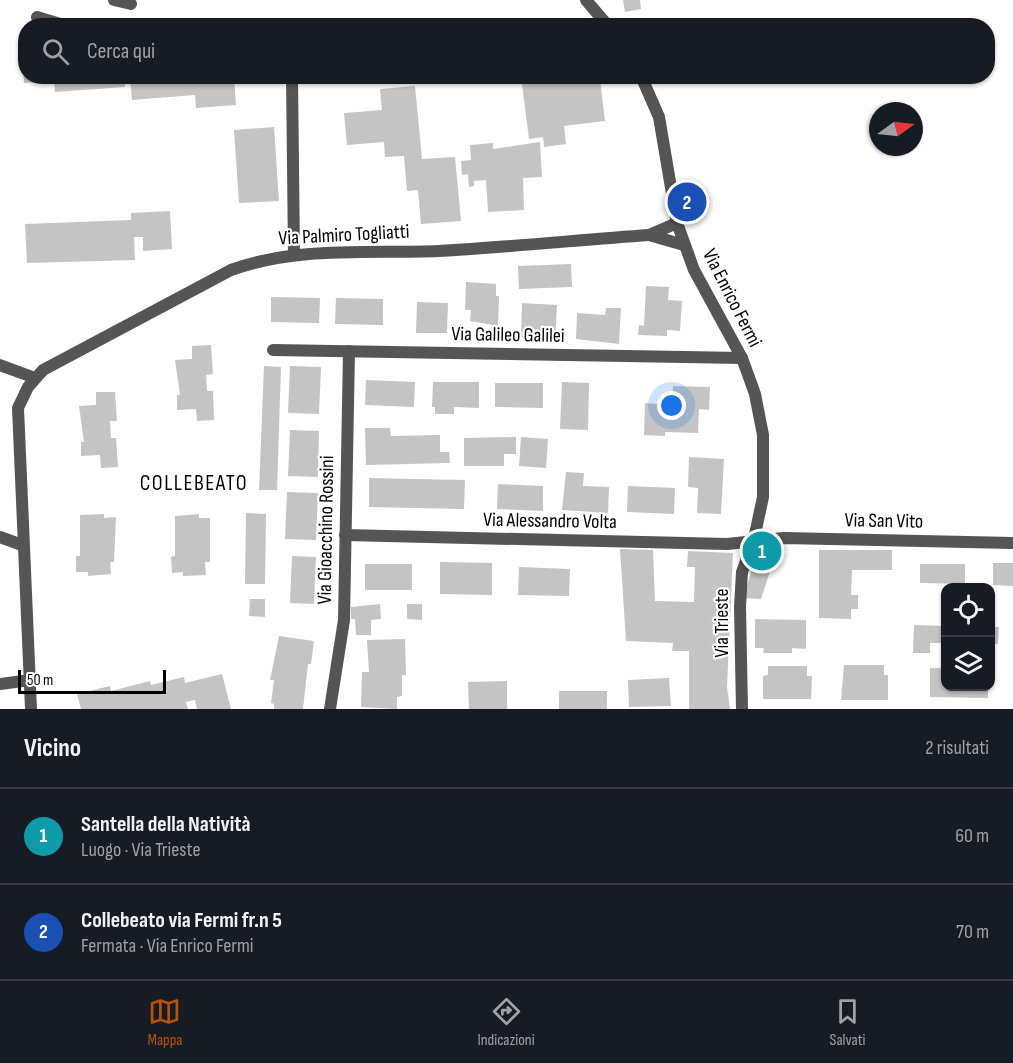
<!DOCTYPE html>
<html lang="it">
<meta charset="utf-8">
<style>
:root{--surface:#171b24;--page:#242831;--text:#f1f3f6;--muted:#9ea1a6;--line:#363941;--accent:#b45309}
body{margin:0;font-family:"Sofia Sans Condensed",sans-serif;background:var(--page);color:var(--text)}
.controls{position:absolute;right:18px;bottom:18px;display:grid;overflow:hidden;border-radius:12px;box-shadow:0 2px 4px #0004}
.controls button{width:54px;height:54px;display:grid;place-items:center;padding:0;border:0;border-bottom:2px solid var(--line);background:var(--surface);color:var(--text);font:30px sans-serif}
.compass{position:absolute;left:869px;top:102px;width:54px;height:54px;border-radius:50%;background:var(--surface);box-shadow:0 2px 4px #0004;rotate:75deg}
.scale{position:absolute;left:18px;bottom:15px;width:148px;box-sizing:border-box;padding-left:6px;border:3px solid #000;border-top:0;font-size:16px;line-height:21px;white-space:nowrap;color:#000;-webkit-text-stroke:4px #fff;paint-order:stroke}
.you{position:absolute;left:672px;top:406px;width:21px;height:21px;margin:-15px;border:4px solid #fff;border-radius:50%;background:#1a73e8;box-shadow:0 0 0 9px #1a73e833}
.badge{display:grid;place-items:center;width:39px;height:39px;border-radius:50%;background:var(--accent);color:#fff;font-size:20px;font-weight:700}
.pin{position:absolute;translate:-50% -50%;border:3px solid #fff;box-shadow:0 2px 6px #0006}
.list{margin:0;padding:0;list-style:none}
h2{display:flex;justify-content:space-between;align-items:center;height:78px;margin:0;padding:0 24px;font-size:26px}
h2 small{font-size:20px;font-weight:400;color:var(--muted)}
.list li{display:grid;grid-template-columns:39px 1fr auto;gap:18px;align-items:center;box-sizing:border-box;height:96px;padding:0 24px;border-top:2px solid var(--line)}
.list b{display:block;font-size:22px;white-space:nowrap}
.list p{margin:0;font-size:20px;white-space:nowrap;color:var(--muted)}
.list em{font-size:20px;font-style:normal;color:var(--muted)}
.icon{flex:none;width:33px;height:33px;fill:none;stroke:currentColor;stroke-width:2;stroke-linecap:round;stroke-linejoin:round}
.map{position:relative;flex:none;width:1013px;height:709px;overflow:hidden}
.search{position:absolute;background:var(--surface);box-shadow:0 2px 4px #0004;left:18px;right:18px;top:18px;height:66px;display:flex;align-items:center;gap:15px;box-sizing:border-box;padding:0 21px;border-radius:24px;color:var(--muted);font-size:22px}
.sheet{height:270px;background:var(--surface)}
nav{display:flex;justify-content:space-around;align-items:center;box-sizing:border-box;height:84px;border-top:2px solid var(--line);background:var(--surface);font-size:16px;color:var(--muted)}
nav a{display:grid;justify-items:center;gap:3px}
nav .on{color:var(--accent)}
.map>svg:first-child{display:block}
</style>
<div class="map">
<svg width="1013" height="709" viewBox="0 0 1013 709">
<rect width="100%" height="100%" fill="#fff"/>
<g fill="#c4c4c4">
<polygon points="623,0 640,0 641,9 625,12"/>
<polygon points="26,43 26,76 124,76 125,87 55,92 54,81 24,83 21,44"/>
<polygon points="130,76 234,76 236,105 196,108 195,95 132,100"/>
<polygon points="521,76 562,76 563,84 600,79 605,121 564,126 566,144 544,147 543,137 529,139"/>
<polygon points="415,86 422,159 455,157 461,221 421,224 418,190 407,191 404,156 385,157 384,142 347,145 344,113 382,110 380,89"/>
<polygon points="274,127 279,201 239,203 234,130"/>
<polygon points="540,142 542,177 523,178 524,210 488,212 486,180 474,181 474,186 469,187 468,174 462,175 461,161 471,160 470,145 493,143 493,149"/>
<polygon points="170,211 172,249 143,251 143,237 134,237 135,260 27,263 25,224 131,220 131,213"/>
<polygon points="571,264 572,287 519,289 518,266"/>
<polygon points="466,282 496,284 496,296 499,296 498,326 470,321 471,310 465,310"/>
<polygon points="646,286 669,287 668,300 682,301 680,331 667,330 667,336 638,335 639,325 644,326"/>
<polygon points="271,297 320,298 319,323 271,322"/>
<polygon points="336,298 383,299 383,325 335,324"/>
<polygon points="417,302 448,303 447,333 416,333"/>
<polygon points="522,303 557,305 555,341 521,337"/>
<polygon points="606,308 621,308 619,344 576,339 577,313 605,315"/>
<polygon points="211,345 213,374 206,375 207,391 213,391 214,420 197,421 196,409 177,410 177,395 180,395 175,360 192,359 192,346"/>
<polygon points="264,366 281,367 277,490 259,490"/>
<polygon points="290,366 321,367 319,414 288,413"/>
<polygon points="366,380 415,382 414,407 365,405"/>
<polygon points="433,382 479,382 479,408 454,407 454,414 435,414 435,407 432,407"/>
<polygon points="562,382 589,383 588,430 560,429"/>
<polygon points="495,383 543,383 543,408 495,407"/>
<polygon points="673,386 710,387 709,410 699,409 698,433 665,432 665,436 644,435 645,403 672,405"/>
<polygon points="96,392 115,392 117,421 110,421 111,438 116,438 118,467 101,468 100,455 81,456 81,442 84,442 79,406 96,405"/>
<polygon points="365,428 390,428 391,436 440,435 440,452 449,452 450,463 366,465"/>
<polygon points="290,430 319,431 318,477 288,476"/>
<polygon points="516,437 516,454 504,454 504,466 464,466 464,438"/>
<polygon points="521,437 548,439 546,468 519,466"/>
<polygon points="689,457 724,459 721,514 697,513 698,488 688,487"/>
<polygon points="566,472 584,473 583,486 609,487 608,513 562,510"/>
<polygon points="369,478 465,480 464,509 369,507"/>
<polygon points="498,484 543,486 543,511 497,509"/>
<polygon points="628,486 675,488 674,514 627,512"/>
<polygon points="287,492 318,493 316,540 285,539"/>
<polygon points="246,513 266,514 265,584 245,584"/>
<polygon points="104,514 104,518 116,517 114,562 110,562 111,574 88,576 88,572 76,572 76,556 80,556 80,515"/>
<polygon points="199,514 199,518 210,518 210,562 205,562 206,575 183,576 183,572 172,573 171,557 175,556 175,516"/>
<polygon points="620,549 653,550 655,601 694,602 695,567 687,567 688,551 733,553 727,687 730,709 689,709 689,651 672,651 673,643 626,641"/>
<polygon points="770,549 777,550 761,599 744,598 755,557 762,551"/>
<polygon points="819,550 892,550 892,570 852,570 851,595 858,595 858,609 851,609 851,619 819,618"/>
<polygon points="292,556 316,557 314,604 290,603"/>
<polygon points="440,562 492,563 492,595 440,594"/>
<polygon points="993,563 1013,563 1013,586 993,585"/>
<rect x="365" y="564" width="47" height="26"/>
<polygon points="920,564 965,564 965,584 920,583"/>
<polygon points="519,567 570,569 569,596 518,595"/>
<polygon points="250,599 265,599 265,617 249,616"/>
<polygon points="380,604 381,619 371,620 371,635 356,635 355,619 351,619 351,607"/>
<polygon points="407,604 422,604 422,620 407,619"/>
<polygon points="755,619 806,620 806,649 792,648 792,653 763,653 764,648 755,648"/>
<polygon points="914,625 945,626 945,643 930,643 930,653 913,653"/>
<polygon points="990,627 999,627 998,644 990,644"/>
<polygon points="279,636 314,641 311,664 308,664 303,709 274,709 274,704 271,703 274,680 270,680"/>
<polygon points="405,639 406,675 402,675 402,696 397,697 397,709 361,707 362,672 369,672 367,640"/>
<polygon points="844,665 884,665 884,675 888,675 888,700 841,700"/>
<polygon points="768,666 807,666 807,676 812,676 811,699 763,699 763,676 768,675"/>
<polygon points="930,668 945,668 945,687 988,687 988,698 930,697"/>
<polygon points="222,674 231,709 197,709 195,700 186,702 188,709 81,709 77,694 110,686 111,691 150,681 151,685 184,677 185,683"/>
<polygon points="669,678 671,706 629,707 628,680"/>
<polygon points="507,681 507,709 469,709 468,682"/>
<rect x="559" y="691" width="48" height="18"/>
</g>
<g fill="none" stroke-linecap="round" stroke-linejoin="round">
<g stroke="#555" stroke-width="12">
<polyline points="114,0 131,4"/>
<polyline points="586,0 608,26"/>
<polyline points="37,17 67,26"/>
<polyline points="292,76 294,255"/>
<polyline points="641,76 659,117 677,223 694,270 742,358 755,394 763,435 763,497 754,539 742,572 740,607 742,709"/>
<polyline points="649,235 684,245"/>
<polyline points="273,350 742,358"/>
<polyline points="0,365 35,378"/>
<polyline points="345,535 727,544 784,538 1013,543"/>
<polyline points="0,537 22,545"/>
<polyline points="0,684 30,680"/>
<path d="M31,709L18,408L28,387L43,370L231,270C297,246 370,254 439,251C509,247 579,240 649,235L677,223"/>
<polyline points="330,709 344,620 349,351"/>
</g>
</g>
<g text-anchor="middle" dominant-baseline="central" stroke-width="4.5" stroke-linejoin="round" paint-order="stroke">
<g font-size="20" fill="#000" stroke="#fff">
<text transform="translate(344 235) rotate(-3)">Via Palmiro Togliatti</text>
<text transform="translate(732 298) rotate(63)">Via Enrico Fermi</text>
<text transform="translate(508 335) rotate(1)">Via Galileo Galilei</text>
<text transform="translate(550 521) rotate(1)">Via Alessandro Volta</text>
<text transform="translate(884 521) rotate(1)">Via San Vito</text>
<text transform="translate(326 530) rotate(-89)">Via Gioacchino Rossini</text>
<text transform="translate(722 623) rotate(-90)">Via Trieste</text>
</g>
<g font-size="22" letter-spacing="1.5" fill="#000" stroke="#fff">
<text x="194" y="483">COLLEBEATO</text>
</g>
</g>
</svg>
<div class="controls">
<button><svg class="icon" aria-label="locate" viewBox="0 0 24 24"><circle cx="12" cy="12" r="6"/><path d="M12 2v4M12 18v4M2 12h4M18 12h4"/></svg></button>
<button><svg class="icon" aria-label="layers" viewBox="0 0 24 24"><path d="M12 4l9 5-9 5-9-5zM3 14l9 5 9-5"/></svg></button>
</div>
<svg class="compass" viewBox="-18 -18 36 36"><path d="M0-13l5 13h-10z" fill="#e53935"/><path d="M0 13l5-13h-10z" fill="#9ea1a6"/></svg>
<div class="scale">50 m</div>
<div class="you"></div>
<div class="pin badge" style="left:762px;top:551px;background:#0f9aa8">1</div>
<div class="pin badge" style="left:687px;top:202px;background:#1a4fb4">2</div>
<div class="search"><svg class="icon" aria-label="search" viewBox="0 0 24 24"><circle cx="10" cy="10" r="6"/><path d="M15 15l6 6"/></svg>Cerca qui</div>
</div>
<section class="sheet">
<h2>Vicino<small>2 risultati</small></h2>
<ul class="list">
<li><span class="badge" style="background:#0f9aa8">1</span><div><b>Santella della Natività</b><p>Luogo · Via Trieste</p></div><em>60 m</em></li>
<li><span class="badge" style="background:#1a4fb4">2</span><div><b>Collebeato via Fermi fr.n 5</b><p>Fermata · Via Enrico Fermi</p></div><em>70 m</em></li>
</ul>
</section>
<nav>
<a class="on"><svg class="icon" aria-label="map" viewBox="0 0 24 24"><path d="M3 6l6-2 6 2 6-2v14l-6 2-6-2-6 2zM9 4v14M15 6v14"/></svg>Mappa</a>
<a><svg class="icon" aria-label="directions" viewBox="0 0 24 24"><path d="M12 3l9 9-9 9-9-9zM9 14v-3h6M13 9l2 2-2 2"/></svg>Indicazioni</a>
<a><svg class="icon" aria-label="saved" viewBox="0 0 24 24"><path d="M7 4h10v16l-5-4-5 4z"/></svg>Salvati</a>
</nav>
